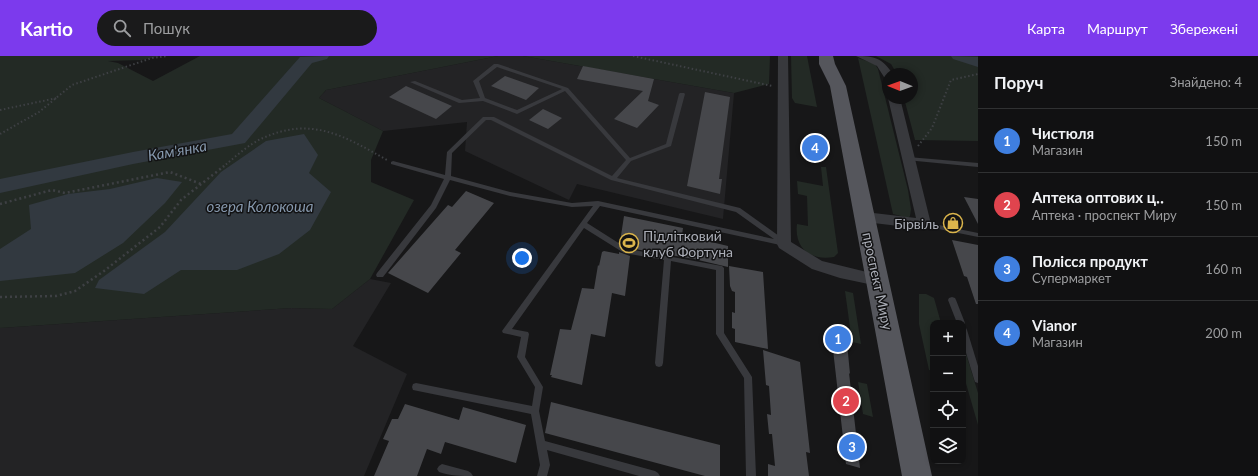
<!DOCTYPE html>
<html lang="uk">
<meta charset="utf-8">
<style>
:root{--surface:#111112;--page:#1a1a1b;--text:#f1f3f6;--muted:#9c9d9f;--line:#303132;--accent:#7c3aed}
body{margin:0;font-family:Lato,sans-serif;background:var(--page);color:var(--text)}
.controls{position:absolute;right:12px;bottom:12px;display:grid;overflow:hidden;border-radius:8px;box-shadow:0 2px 6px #0003}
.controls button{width:36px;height:36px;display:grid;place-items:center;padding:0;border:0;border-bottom:1px solid var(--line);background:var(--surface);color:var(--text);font:20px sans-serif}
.compass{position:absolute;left:882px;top:12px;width:36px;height:36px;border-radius:50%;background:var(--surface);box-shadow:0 2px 6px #0003;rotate:271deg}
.you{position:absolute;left:522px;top:202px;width:14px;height:14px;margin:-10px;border:3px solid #fff;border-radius:50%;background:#1a73e8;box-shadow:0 0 0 6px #1a73e833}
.badge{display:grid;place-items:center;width:26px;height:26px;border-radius:50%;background:var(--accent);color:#fff;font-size:13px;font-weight:700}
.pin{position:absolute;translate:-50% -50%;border:2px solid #fff;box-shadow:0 1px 4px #0006}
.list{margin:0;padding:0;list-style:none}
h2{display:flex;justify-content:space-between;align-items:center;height:52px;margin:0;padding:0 16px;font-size:17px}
h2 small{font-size:13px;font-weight:400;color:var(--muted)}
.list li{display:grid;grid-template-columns:26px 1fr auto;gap:12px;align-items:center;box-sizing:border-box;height:64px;padding:0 16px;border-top:1px solid var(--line)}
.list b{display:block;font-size:15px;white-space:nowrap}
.list p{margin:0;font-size:13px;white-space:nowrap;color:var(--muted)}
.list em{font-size:13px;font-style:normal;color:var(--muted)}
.icon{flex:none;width:22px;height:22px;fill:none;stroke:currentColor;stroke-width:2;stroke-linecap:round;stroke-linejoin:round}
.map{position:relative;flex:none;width:978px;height:420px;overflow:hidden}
header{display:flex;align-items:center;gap:24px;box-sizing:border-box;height:56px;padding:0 20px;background:var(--accent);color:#fff}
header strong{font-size:19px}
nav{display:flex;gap:22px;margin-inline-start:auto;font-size:14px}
.search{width:280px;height:36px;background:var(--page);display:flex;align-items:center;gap:10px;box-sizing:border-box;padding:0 14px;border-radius:22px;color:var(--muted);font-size:15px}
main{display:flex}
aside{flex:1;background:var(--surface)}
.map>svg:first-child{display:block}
</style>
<header>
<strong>Kartio</strong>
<div class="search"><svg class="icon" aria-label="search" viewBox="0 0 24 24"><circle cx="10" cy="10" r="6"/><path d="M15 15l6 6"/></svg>Пошук</div>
<nav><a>Карта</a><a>Маршрут</a><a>Збережені</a></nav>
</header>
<main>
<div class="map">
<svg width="978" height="420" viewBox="0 0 978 420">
<rect width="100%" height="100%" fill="#171718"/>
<g fill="#232325">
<polygon points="498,0 523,0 734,37 723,163 577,128 569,144 465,95 467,66 383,75 319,42 326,34"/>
<polygon points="370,223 391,227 353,290 407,318 364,420 0,420 0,272 291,252 332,253"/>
</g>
<g fill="#232a25">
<polygon points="0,0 161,0 142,4 108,5 118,7 153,25 200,0 498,0 326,34 319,42 383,75 371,104 371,126 414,144 370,223 332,253 291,252 0,272"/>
<polygon points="523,0 770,0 769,28 734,37"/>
<polygon points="791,0 807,0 817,51 795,47 792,42"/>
<polygon points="876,0 978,0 978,85 915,84 904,42 912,42 912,18 897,18 891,8"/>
<polygon points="858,2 875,8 878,13 908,134 911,153 910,160 908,162 893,158"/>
<path d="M821,111H826L838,197L834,201C810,205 794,192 797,168L808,170L807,140L798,138L797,125L823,130Z"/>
<polygon points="845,235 853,237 861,288 852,286"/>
<polygon points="919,238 926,238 934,242 941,267 933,267 933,315 929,314 919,268"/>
<polygon points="963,288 978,337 978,369 963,317"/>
<polygon points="858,326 867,328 873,361 863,358"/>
</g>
<g fill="#323940">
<polygon points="304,78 318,99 309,117 331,136 310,174 279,198 237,214 181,214 144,238 95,232 99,224 165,176 221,116 266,85"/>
<polygon points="157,122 182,126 165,147 123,187 75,217 0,225 0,193 31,173 29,149 68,138 110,133"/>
</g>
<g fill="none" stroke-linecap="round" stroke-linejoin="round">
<g fill="#323940" fill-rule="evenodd">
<polygon points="329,0 327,3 312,7 245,87 133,108 0,137 0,123 133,96 232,78 300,1"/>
<polygon points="951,0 978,1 978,11 953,3"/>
</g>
</g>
<g fill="#46474b">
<polygon points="583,10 654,23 648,45 659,49 637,72 614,63 643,35 577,23"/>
<polygon points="505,20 539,32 526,44 491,30"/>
<polygon points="406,30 452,50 436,63 389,41"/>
<polygon points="705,36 730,41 719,123 722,123 720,138 687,130"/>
<polygon points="543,53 562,62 548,73 529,64"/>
<polygon points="466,135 494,147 455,194 461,197 428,237 388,217 448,149 452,151"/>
<polygon points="964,141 978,143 978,168"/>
<polygon points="624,160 683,172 682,179 728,190 728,211 694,203 629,192 620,186"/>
<polygon points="952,184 978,189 978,248 976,248 967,221 964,220"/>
<polygon points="604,195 619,198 619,196 630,200 625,240 612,237 605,281 591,278 582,329 551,321 552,319 550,319 560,273 571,274 582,232 594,233 598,209 599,210 602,196"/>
<polygon points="729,210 763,216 768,293 735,286 735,273 732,272 732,256 735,257 735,236 732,235 730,230"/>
<polygon points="831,276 844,279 845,286 847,287 850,318 849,317 860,412 846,408"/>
<polygon points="763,294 800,306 810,397 806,396 809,420 768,420 768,408 775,410 772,378 769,378 767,358 771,359 769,330 766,329"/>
<polygon points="551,346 720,389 720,420 705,420 545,377"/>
<polygon points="405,348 459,364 463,351 526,369 516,407 445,386 441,398 427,393 417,420 374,420 389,385 383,383 392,363 398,363"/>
</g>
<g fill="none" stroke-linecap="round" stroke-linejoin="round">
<g stroke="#3e4044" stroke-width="2" stroke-dasharray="1.5 2.5" stroke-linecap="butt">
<polyline points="633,0 772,30"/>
<polyline points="0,54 57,42"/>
<polyline points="0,78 39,56 72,29 152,2 168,0"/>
<polyline points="918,90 932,72 951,24 978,18"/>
<path d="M223,111C235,101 249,88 263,82C312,60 344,80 387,104"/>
</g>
<g stroke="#3e4044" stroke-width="2.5" stroke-dasharray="2 3" stroke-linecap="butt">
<polyline points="0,148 52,134 65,137 170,116 201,128"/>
<polyline points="0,241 56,240 75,235 104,215 160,171 181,144 224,110"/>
</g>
<g fill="#38393d" fill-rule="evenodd">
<path d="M494,8H498L568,32L630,102L666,88L679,38L680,37H684L685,38L671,90L631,105L617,122L740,152L786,185L787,187L786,189H780L600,150L587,167L628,193L722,210L724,212V277L752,321L756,420H746L744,322L716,278V214L671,205L663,307L662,310L659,311L656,310L655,307L664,204L624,197L584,172L512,273L528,276L529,278L525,301L543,331L539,355L545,385L655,415L658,417L660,420H639L547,394L550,409L547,420H537L540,409L531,358L413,334L412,331L413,328L416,327L532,350L535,331L517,301L521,281L503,277L502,275L593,150L572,151L510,140L450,124L436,152L383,221H377L376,219L377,217L431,149L444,123L391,108V106L393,105L445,119L447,96L483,61H494L612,120L626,104L565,35L517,58L483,45L459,47L410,26L415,25L462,44L480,42L473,25ZM497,11L562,33L517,54L485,42L479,25ZM486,64H491L611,124L736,156L774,183L598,145L572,147L510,136L451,120L452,97Z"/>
<polygon points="908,101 978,107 978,111 906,104 906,102"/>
<polygon points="922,166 924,166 978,177 978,181 924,170 921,168"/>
<polygon points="952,241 955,242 956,244 965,267 964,269 963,267 957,267 948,244 949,242"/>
<polygon points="963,271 966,272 967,274 978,310 978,327 975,326 974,323 963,287"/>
<path d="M442,408L468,415L471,417L473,420C461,420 450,420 439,416L437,413L439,410Z"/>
</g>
<g fill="#38393d" fill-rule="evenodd">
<polygon points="778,0 788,0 791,186 822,205 883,220 886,224 883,228 878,230 840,222 812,213 779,192 777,188"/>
<path d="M856,0C875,0 882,2 893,18H888V22L884,21L877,10Z"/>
<polygon points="888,42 900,42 931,168 929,172 924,173 865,166 860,164 858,161 860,158 865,156 916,162"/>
</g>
<polygon fill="#55565c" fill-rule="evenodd" points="819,0 833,0 835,8 846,30 932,420 902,420 830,30 819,8"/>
</g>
<defs>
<g id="shop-ring" transform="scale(1)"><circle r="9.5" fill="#121213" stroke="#dbb54c" stroke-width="1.5"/><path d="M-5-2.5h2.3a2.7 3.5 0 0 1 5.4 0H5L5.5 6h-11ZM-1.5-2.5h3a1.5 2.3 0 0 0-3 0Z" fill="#dbb54c"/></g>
<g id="stadium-ring" transform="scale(1)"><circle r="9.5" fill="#121213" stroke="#dbb54c" stroke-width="1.5"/><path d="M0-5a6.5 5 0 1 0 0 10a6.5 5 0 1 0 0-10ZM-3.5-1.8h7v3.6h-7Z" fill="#dbb54c"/></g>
</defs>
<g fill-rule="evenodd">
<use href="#shop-ring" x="953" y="167"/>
<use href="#stadium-ring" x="629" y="187"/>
</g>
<g text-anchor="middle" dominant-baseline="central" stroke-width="3" stroke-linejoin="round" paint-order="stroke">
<g font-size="14" fill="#abaeb7" stroke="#121213" text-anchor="end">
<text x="939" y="167">Бірвіль</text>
<text x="643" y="179" text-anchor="start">Підлітковий<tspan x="643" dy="16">клуб Фортуна</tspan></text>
</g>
<g font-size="14" fill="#abaeb7" stroke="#121213">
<text transform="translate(878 225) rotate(78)">проспект Миру</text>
</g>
<g font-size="15" font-style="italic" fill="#8698ad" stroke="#121213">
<text transform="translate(177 94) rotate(-10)">Кам'янка</text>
<text x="260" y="150">озера Колокоша</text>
</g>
</g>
</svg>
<div class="controls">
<button>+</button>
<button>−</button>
<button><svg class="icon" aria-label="locate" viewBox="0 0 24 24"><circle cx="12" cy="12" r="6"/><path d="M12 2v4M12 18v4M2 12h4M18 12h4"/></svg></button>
<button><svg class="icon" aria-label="layers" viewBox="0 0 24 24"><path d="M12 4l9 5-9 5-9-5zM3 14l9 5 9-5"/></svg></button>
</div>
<svg class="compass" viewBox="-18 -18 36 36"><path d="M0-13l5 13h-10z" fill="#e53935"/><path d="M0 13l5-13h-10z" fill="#9c9d9f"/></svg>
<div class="you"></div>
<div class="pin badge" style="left:838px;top:283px;background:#3f7fe0">1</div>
<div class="pin badge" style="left:846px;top:345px;background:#e0444e">2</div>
<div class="pin badge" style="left:852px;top:391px;background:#3f7fe0">3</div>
<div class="pin badge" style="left:815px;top:92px;background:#3f7fe0">4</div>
</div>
<aside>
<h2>Поруч<small>Знайдено: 4</small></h2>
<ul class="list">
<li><span class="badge" style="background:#3f7fe0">1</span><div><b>Чистюля</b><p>Магазин</p></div><em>150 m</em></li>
<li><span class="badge" style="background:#e0444e">2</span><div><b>Аптека оптових ц‥</b><p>Аптека · проспект Миру</p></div><em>150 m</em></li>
<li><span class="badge" style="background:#3f7fe0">3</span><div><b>Полісся продукт</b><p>Супермаркет</p></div><em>160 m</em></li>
<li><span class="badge" style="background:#3f7fe0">4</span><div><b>Vianor</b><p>Магазин</p></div><em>200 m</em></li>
</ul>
</aside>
</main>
